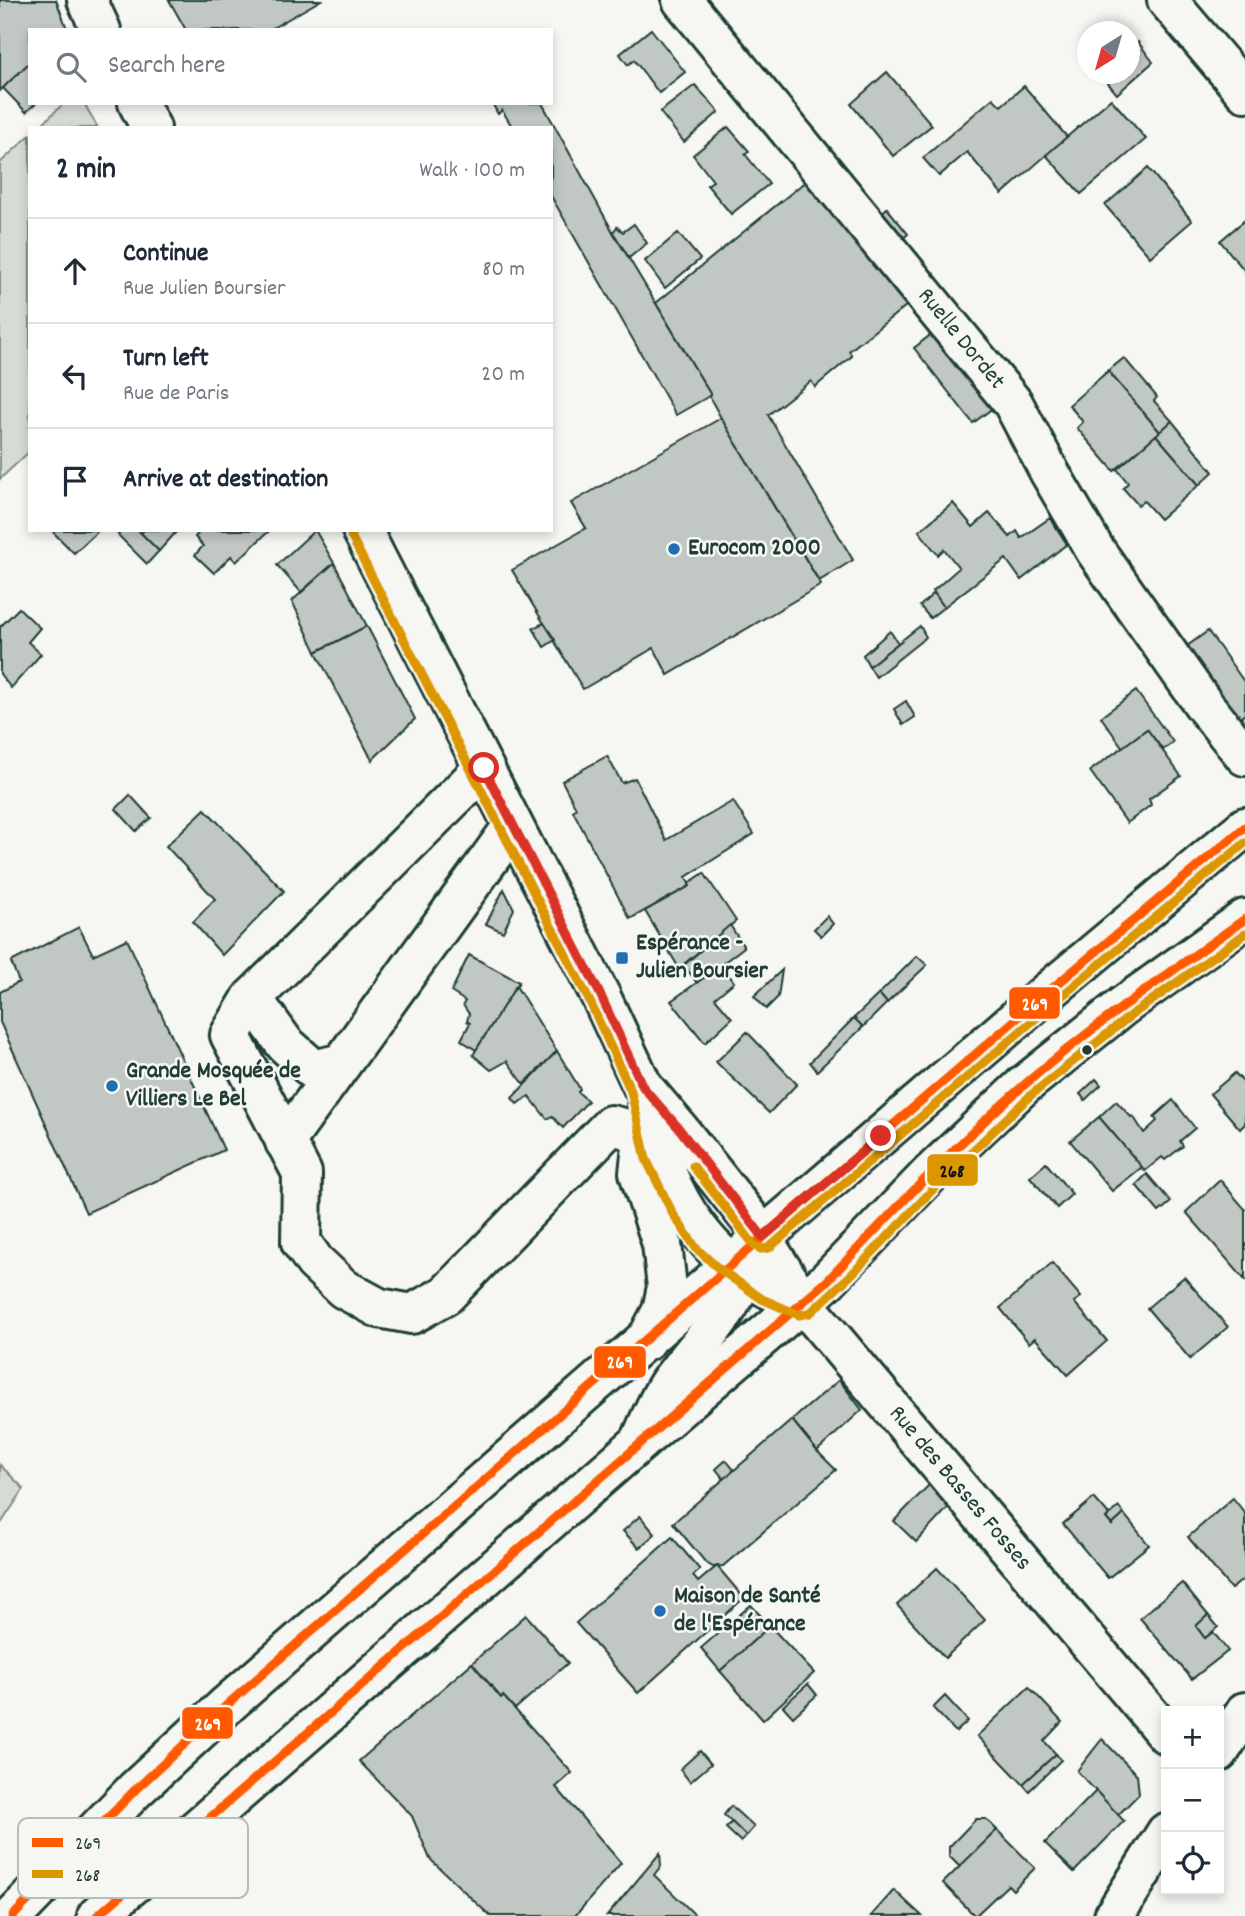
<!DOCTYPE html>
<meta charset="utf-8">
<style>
:root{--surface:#fff;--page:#f2f2f3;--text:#1f2937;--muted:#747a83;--line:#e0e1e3}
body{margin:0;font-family:Dekko,sans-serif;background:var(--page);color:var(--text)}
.controls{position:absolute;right:21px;bottom:21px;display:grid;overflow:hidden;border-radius:0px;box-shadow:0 4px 10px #0003}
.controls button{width:63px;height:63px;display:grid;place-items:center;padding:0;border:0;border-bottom:2px solid var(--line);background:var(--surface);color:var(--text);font:35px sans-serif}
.compass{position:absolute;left:1077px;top:21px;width:63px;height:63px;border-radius:50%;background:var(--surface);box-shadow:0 4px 10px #0003;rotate:217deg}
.stop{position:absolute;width:21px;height:21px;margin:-16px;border:5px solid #d93025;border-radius:50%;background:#fff}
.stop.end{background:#d93025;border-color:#fff;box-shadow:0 2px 7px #0008}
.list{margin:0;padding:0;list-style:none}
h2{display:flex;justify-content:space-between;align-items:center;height:91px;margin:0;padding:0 28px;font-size:30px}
h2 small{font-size:23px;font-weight:400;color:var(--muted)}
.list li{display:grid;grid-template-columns:46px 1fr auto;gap:21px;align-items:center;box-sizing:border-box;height:105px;padding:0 28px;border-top:2px solid var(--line)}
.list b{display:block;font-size:26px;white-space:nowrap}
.list p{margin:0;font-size:23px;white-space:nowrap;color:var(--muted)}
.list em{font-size:23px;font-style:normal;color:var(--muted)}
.icon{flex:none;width:38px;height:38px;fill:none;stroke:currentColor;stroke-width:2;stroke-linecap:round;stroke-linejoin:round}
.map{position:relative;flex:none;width:1245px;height:1916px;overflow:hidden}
.search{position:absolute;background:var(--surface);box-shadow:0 4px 10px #0003;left:28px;top:28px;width:525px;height:77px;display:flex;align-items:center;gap:18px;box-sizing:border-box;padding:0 24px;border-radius:0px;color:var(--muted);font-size:26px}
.panel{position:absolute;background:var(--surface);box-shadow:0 4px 10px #0003;left:28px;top:126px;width:525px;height:406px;border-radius:0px}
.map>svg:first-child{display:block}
</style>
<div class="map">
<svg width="1245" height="1916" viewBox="0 0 1245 1916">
<rect width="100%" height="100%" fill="#f6f6f2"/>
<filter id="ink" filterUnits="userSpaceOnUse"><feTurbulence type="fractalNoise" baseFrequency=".0143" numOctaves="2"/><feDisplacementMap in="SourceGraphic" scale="14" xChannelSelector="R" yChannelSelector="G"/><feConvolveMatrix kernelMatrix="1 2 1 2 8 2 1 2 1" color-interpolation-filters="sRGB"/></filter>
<g filter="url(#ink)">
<g fill="#d6dbd6" stroke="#7a8c85" stroke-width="2">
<polygon points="64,103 84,103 98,128 38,128"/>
<polygon points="30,135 30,451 0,479 0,163"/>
<polygon points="0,1465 24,1489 0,1525"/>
</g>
<g fill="#c1c8c3" stroke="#1f3d34" stroke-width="2">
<polygon points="0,0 56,0 66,26 62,30 30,30 30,62 0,91"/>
<polygon points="169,0 321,0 269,30 186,30"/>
<polygon points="651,29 685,72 659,93 634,60 628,65 620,54"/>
<polygon points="1138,42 1153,62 1117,94 1101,75 1130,74 1130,49"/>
<polygon points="30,62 30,103 36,103 26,112 3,88"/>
<polygon points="887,72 932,125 893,156 851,104"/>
<polygon points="695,85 719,112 684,142 660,112"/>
<polygon points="1024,86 1067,137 1002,194 967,152 939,176 923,158 993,98 1001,106"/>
<polygon points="1111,99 1146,139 1081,194 1046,155"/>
<polygon points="492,103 542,103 613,232 711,395 676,415 551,196 551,128 513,128 502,110 498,114"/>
<polygon points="728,127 749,151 745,154 769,184 731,214 707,185 713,181 693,155"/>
<polygon points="1148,168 1192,221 1150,257 1105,205"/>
<polygon points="816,173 916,298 849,351 852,356 815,387 811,381 768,415 853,560 819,581 721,418 709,396 711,395 656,303"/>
<polygon points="887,208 908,234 896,245 875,219"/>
<polygon points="1245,220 1245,271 1220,241"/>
<polygon points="634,224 647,243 629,258 613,232 617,227 623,232"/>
<polygon points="678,233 700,259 665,288 645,261"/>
<polygon points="938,329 998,404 973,423 914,348"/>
<polygon points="1124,358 1157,397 1154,401 1172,421 1160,432 1108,371"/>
<polygon points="1108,371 1160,432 1114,471 1077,428 1083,422 1069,405"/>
<polygon points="721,418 821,585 668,675 654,648 583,689 512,570 586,528 571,503"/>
<polygon points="1172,421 1213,472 1199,485 1156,435"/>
<polygon points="1156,435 1199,485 1160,519 1144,501 1138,505 1123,488 1128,483 1117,469"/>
<polygon points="953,503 973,527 989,513 1010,537 1017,531 1021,538 1050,518 1067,544 1021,580 1006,559 944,607 933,591 959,568 944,549 938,555 919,531"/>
<polygon points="54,530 99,530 74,553 53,532"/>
<polygon points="122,530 138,530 159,551 147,564 118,535"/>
<polygon points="144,530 178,530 159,551 141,533"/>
<polygon points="201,530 270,530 236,562 231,556 214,573 195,555 203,546 195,537"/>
<polygon points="315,530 334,563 301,592 277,565"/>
<polygon points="334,563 367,626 316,652 292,601"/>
<polygon points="934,593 944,607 930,618 920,606"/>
<polygon points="19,608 40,628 28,642 41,654 11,688 0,674 0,627"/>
<polygon points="544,623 555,640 544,647 533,628"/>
<polygon points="367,626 415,719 372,760 316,652"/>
<polygon points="920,626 926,637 876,677 869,666"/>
<polygon points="890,631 898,643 869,666 863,655"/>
<polygon points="1208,631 1245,683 1245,714 1234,722 1183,649"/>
<polygon points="1136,691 1173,742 1163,750 1147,729 1123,748 1101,717"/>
<polygon points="906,701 915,717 903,725 894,709"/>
<polygon points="1147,729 1181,776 1149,799 1151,805 1127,823 1090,771"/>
<polygon points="607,756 622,783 635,778 666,840 733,801 754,834 686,877 690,886 630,919 573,811 576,808 562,781"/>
<polygon points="130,795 151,818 136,831 116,809"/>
<polygon points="205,809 284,891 222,955 193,922 215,899 166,846"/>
<polygon points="704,873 736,921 679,968 645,911 690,886 689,883"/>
<polygon points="504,889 514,909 503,932 486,924"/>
<polygon points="827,916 833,924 821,936 814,929"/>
<polygon points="730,925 744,947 697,983 684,965"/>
<polygon points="79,927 93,955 127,939 224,1150 86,1213 0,1022 0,992 19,982 11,962"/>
<polygon points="469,955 519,982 476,1050 461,1040 470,1023 467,1021 469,1014 463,1005 465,1001 451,992"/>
<polygon points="917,956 927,965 887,1003 879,994"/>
<polygon points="722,965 734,982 715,998 732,1018 705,1043 671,1001"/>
<polygon points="782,970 778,997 766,1009 754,996"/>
<polygon points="516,986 557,1051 524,1084 507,1061 491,1070 473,1055"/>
<polygon points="879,994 887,1003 863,1027 854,1018"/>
<polygon points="854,1018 863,1027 817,1071 810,1062"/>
<polygon points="747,1032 797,1084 769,1113 716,1062"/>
<polygon points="557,1051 580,1089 578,1092 588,1101 563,1128 552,1116 547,1119 529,1096 517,1104 512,1098"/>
<polygon points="1235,1073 1245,1084 1245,1124 1240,1129 1210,1094"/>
<polygon points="1096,1079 1101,1085 1085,1100 1080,1094"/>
<polygon points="1173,1100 1195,1128 1180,1141 1183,1146 1165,1160 1162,1157 1145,1171 1099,1117 1116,1101 1131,1117 1133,1116 1144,1133 1157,1121 1154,1117"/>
<polygon points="1099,1117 1142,1167 1112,1191 1070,1141"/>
<polygon points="1046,1163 1072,1194 1057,1208 1030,1177"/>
<polygon points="1147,1174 1171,1202 1159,1212 1136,1185"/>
<polygon points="1220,1180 1245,1209 1245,1280 1186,1212"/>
<polygon points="1052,1263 1081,1297 1074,1302 1107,1341 1068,1375 1035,1338 1029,1343 1000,1308"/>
<polygon points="1184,1277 1228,1327 1190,1359 1147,1308"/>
<polygon points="839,1380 862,1410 817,1451 792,1420"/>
<polygon points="792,1420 817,1451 836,1470 723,1566 713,1567 706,1563 673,1523"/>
<polygon points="726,1460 734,1470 724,1479 716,1469"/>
<polygon points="929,1485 949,1507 916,1542 894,1521"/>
<polygon points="1094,1498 1109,1515 1106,1518 1112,1525 1124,1514 1149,1545 1108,1578 1063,1524"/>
<polygon points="1233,1498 1245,1513 1245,1578 1231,1589 1188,1537"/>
<polygon points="1119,1507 1124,1514 1112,1525 1106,1518"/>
<polygon points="640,1516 655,1534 639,1548 623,1531"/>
<polygon points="672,1537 700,1570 693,1576 698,1582 717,1566 744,1598 638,1693 576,1623"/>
<polygon points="937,1568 985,1620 945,1658 897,1605"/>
<polygon points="1182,1583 1208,1615 1196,1626 1205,1638 1213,1632 1228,1651 1192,1679 1140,1618"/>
<polygon points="751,1605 770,1626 720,1671 701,1648"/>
<polygon points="526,1615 568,1663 515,1709 503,1696 501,1698 472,1663"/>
<polygon points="1208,1615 1218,1627 1205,1638 1196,1626"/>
<polygon points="770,1626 814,1673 763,1720 720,1671"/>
<polygon points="472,1663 501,1698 503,1696 572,1773 556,1787 621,1863 575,1916 490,1916 430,1859 412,1816 359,1761"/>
<polygon points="808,1684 817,1695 793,1717 783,1706"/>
<polygon points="1029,1687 1062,1722 1044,1741 1056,1754 1023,1784 977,1736"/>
<polygon points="945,1696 968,1721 956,1732 933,1708"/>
<polygon points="1102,1739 1137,1775 1139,1794 1118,1815 1077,1771"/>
<polygon points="700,1751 711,1764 690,1782 680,1769"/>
<polygon points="1056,1754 1061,1760 1029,1791 1023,1784"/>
<polygon points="1096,1791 1124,1821 1074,1872 1045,1843"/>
<polygon points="731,1806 754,1827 746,1836 724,1815"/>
<polygon points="976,1819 986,1819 997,1830 960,1867 949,1856 949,1847"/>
<polygon points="732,1822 746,1836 741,1842 726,1828"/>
<polygon points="997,1830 1035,1868 1013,1890 1008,1885 975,1916 943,1883"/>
<polygon points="660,1853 661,1866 654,1875 696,1916 607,1916"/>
<polygon points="894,1890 922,1916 871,1916"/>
</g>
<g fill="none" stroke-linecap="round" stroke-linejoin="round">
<g stroke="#1f3d34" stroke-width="44">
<g id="minor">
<polyline points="87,0 101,30"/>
<path id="s1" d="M682,0L1013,403L1050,473L1095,550L1204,705L1245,756"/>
<polyline points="1167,0 1245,92"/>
<polyline points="138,103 151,128"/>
<path id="s2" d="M362,530L601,997L643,1087L677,1127L749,1218L803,1303L1166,1734"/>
<polyline points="484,768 252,998 230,1035 302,1173 301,1242 315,1262 344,1289 379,1308 412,1314 446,1295 611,1125 643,1133"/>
<polyline points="252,998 285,1044 314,1070 342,1063 513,826"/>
<path d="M647,1106C665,1198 710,1272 803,1303"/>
<polyline points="643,1137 639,1173 662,1244 667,1287 662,1311 646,1341"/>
<polyline points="285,1142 342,1063"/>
<path d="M640,1442C649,1422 657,1401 669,1383C701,1339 742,1306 750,1248"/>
<polyline points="1219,1752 1245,1712"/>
<polyline points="1114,1916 1166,1833"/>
</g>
</g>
<g stroke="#1f3d34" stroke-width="44">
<g id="major">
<polyline points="13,1916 135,1790 228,1704 763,1237 1043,996 1245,827"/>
<polyline points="97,1916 640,1442 826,1282 931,1173 1023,1086 1123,1006 1245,919"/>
</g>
</g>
<use href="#minor" stroke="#f6f6f2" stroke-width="38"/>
<use href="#major" stroke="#f6f6f2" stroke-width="38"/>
<g stroke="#f6f6f2" stroke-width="14">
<g id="bus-1">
<polyline points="13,1916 135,1790 228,1704 763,1237 1043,996 1245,827"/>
<path d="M97,1916L826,1282C890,1215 953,1147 1023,1086C1093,1025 1170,973 1245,919"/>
</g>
</g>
<g stroke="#f6f6f2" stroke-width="14">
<g id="bus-2">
<polyline points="351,536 590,1002 631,1091 646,1159 673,1214 696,1248 718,1268 762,1299 799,1315 810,1313 851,1275 940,1182 1031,1095 1130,1016 1245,934"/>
<polyline points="693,1166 754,1245 761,1249 769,1248 1051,1005 1245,843"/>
</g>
</g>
<use href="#bus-1" stroke="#ff5a00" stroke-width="9"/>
<use href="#bus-2" stroke="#dc9600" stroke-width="9"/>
</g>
</g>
<g fill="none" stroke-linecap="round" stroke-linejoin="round" filter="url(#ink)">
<polyline stroke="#d93025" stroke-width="9" points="484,768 601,996 643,1087 677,1126 763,1237 881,1136"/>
</g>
<g fill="#1f6fb2" stroke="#f6f6f2" stroke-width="2.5">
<circle cx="674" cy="549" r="7"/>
<rect x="615" y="951" width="14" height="14" rx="3.5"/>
<circle cx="112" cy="1086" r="7"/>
<circle cx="660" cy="1611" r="7"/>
</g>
<circle fill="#1f3d34" stroke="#f6f6f2" stroke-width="2.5" cx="1087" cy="1050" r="6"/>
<g text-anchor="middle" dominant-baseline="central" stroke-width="5" stroke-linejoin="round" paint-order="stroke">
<g font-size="24" fill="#1f3d34" stroke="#f6f6f2">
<text stroke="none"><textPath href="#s1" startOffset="439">Ruelle Dordet</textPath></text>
<text stroke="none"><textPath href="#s2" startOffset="1136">Rue des Basses Fosses</textPath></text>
</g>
<g font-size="24" font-weight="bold" fill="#1f3d34" stroke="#f6f6f2" text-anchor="start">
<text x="688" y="549">Eurocom 2000</text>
<text x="636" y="944">Espérance -<tspan x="636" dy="28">Julien Boursier</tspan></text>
<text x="126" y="1072">Grande Mosquée de<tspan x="126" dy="28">Villiers Le Bel</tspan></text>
<text x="674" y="1597">Maison de Santé<tspan x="674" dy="28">de l'Espérance</tspan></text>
</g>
</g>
<rect x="18" y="1818" width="230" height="80" rx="10" fill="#f6f6f2" stroke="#b6beb9" stroke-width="2"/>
<rect x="32" y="1838" width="31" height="9" fill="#ff5a00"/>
<rect x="32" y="1870" width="31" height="8" fill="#dc9600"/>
<g font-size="19" fill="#1f3d34">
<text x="75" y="1849">269</text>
<text x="75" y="1881">268</text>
</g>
<g stroke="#f6f6f2" stroke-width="2.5">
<rect x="1008" y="986" width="53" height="34" rx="7" fill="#ff5a00"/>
<rect x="926" y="1153" width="53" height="34" rx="7" fill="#dc9600"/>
<rect x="593" y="1345" width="54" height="34" rx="7" fill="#ff5a00"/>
<rect x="181" y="1706" width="53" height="34" rx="7" fill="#ff5a00"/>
</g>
<g font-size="19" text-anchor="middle" font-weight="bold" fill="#fff">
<text x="1035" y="1010">269</text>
<text x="620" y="1368">269</text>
<text x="208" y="1730">269</text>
</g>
<g font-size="19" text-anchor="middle" font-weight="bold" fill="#111">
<text x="952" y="1177">268</text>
</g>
</svg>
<div class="controls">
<button>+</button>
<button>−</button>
<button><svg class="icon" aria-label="locate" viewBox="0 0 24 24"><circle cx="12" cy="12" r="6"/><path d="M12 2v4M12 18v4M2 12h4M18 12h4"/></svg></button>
</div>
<svg class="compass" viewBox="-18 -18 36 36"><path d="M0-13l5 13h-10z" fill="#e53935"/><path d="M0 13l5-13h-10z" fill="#747a83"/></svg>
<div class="stop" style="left:484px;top:768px"></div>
<div class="stop end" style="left:881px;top:1136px"></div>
<div class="search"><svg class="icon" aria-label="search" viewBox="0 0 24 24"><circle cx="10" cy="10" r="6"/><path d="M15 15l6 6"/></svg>Search here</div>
<section class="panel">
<h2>2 min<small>Walk · 100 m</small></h2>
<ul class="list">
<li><svg class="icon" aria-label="ahead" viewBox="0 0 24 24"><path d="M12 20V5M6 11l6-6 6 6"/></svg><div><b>Continue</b><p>Rue Julien Boursier</p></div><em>80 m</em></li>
<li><svg class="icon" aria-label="left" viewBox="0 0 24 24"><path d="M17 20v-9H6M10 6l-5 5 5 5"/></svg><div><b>Turn left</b><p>Rue de Paris</p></div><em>20 m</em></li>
<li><svg class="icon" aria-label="arrive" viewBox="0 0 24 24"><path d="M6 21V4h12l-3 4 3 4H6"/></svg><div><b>Arrive at destination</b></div></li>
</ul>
</section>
</div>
